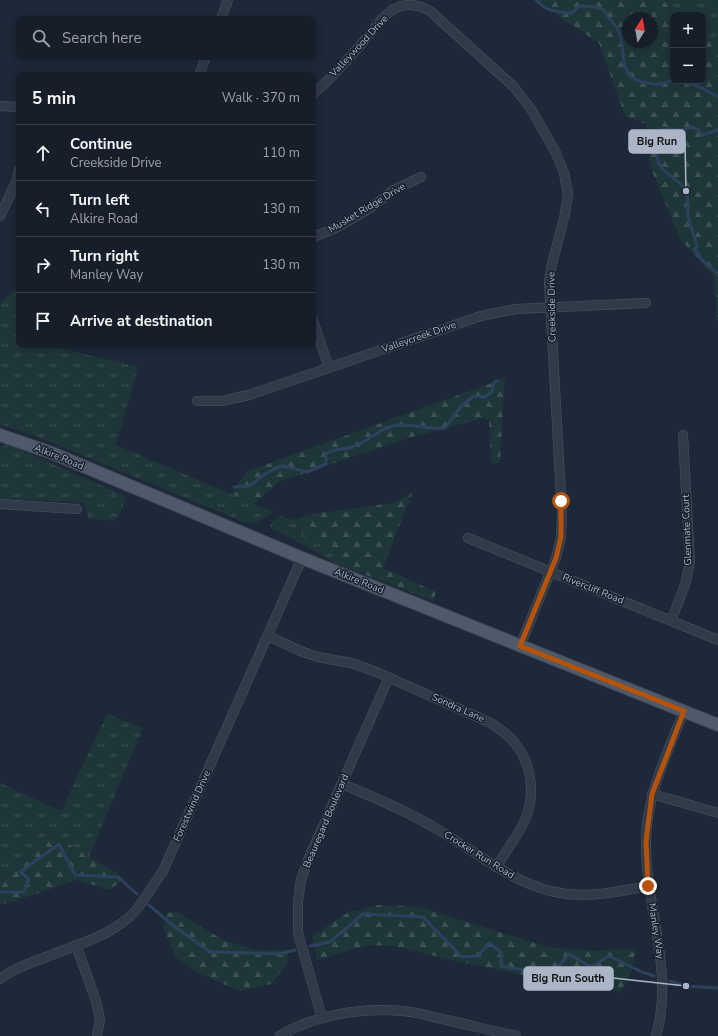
<!DOCTYPE html>
<meta charset="utf-8">
<style>
:root{--surface:#161e2a;--page:#1f2732;--text:#f1f3f6;--muted:#9ea2a8;--line:#353c47}
body{margin:0;font-family:"Nunito Sans",sans-serif;background:var(--page);color:var(--text)}
.controls{position:absolute;right:12px;top:12px;display:grid;overflow:hidden;border-radius:8px;box-shadow:0 2px 10px #0003}
.controls button{width:36px;height:36px;display:grid;place-items:center;padding:0;border:0;border-bottom:1px solid var(--line);background:var(--surface);color:var(--text);font:20px sans-serif}
.compass{position:absolute;left:622px;top:12px;width:36px;height:36px;border-radius:50%;background:var(--surface);box-shadow:0 2px 10px #0003;rotate:11deg}
.stop{position:absolute;width:12px;height:12px;margin:-9px;border:3px solid #b45309;border-radius:50%;background:#fff}
.stop.end{background:#b45309;border-color:#fff;box-shadow:0 1px 4px #0008}
.list{margin:0;padding:0;list-style:none}
h2{display:flex;justify-content:space-between;align-items:center;height:52px;margin:0;padding:0 16px;font-size:17px}
h2 small{font-size:13px;font-weight:400;color:var(--muted)}
.list li{display:grid;grid-template-columns:26px 1fr auto;gap:12px;align-items:center;box-sizing:border-box;height:56px;padding:0 16px;border-top:1px solid var(--line)}
.list b{display:block;font-size:15px;white-space:nowrap}
.list p{margin:0;font-size:13px;white-space:nowrap;color:var(--muted)}
.list em{font-size:13px;font-style:normal;color:var(--muted)}
.icon{flex:none;width:22px;height:22px;fill:none;stroke:currentColor;stroke-width:2;stroke-linecap:round;stroke-linejoin:round}
.map{position:relative;flex:none;width:718px;height:1036px;overflow:hidden}
.search{position:absolute;background:var(--surface);box-shadow:0 2px 10px #0003;left:16px;top:16px;width:300px;height:44px;display:flex;align-items:center;gap:10px;box-sizing:border-box;padding:0 14px;border-radius:8px;color:var(--muted);font-size:15px}
.panel{position:absolute;background:var(--surface);box-shadow:0 2px 10px #0003;left:16px;top:72px;width:300px;height:276px;border-radius:8px}
.map>svg:first-child{display:block}
</style>
<div class="map">
<svg width="718" height="1036" viewBox="0 0 718 1036">
<defs>
<pattern id="grass-tufts" width="24" height="20" patternUnits="userSpaceOnUse"><rect width="24" height="20" fill="#1f3639"/><path d="M3 7l-1-3M5 7V3M7 7l1-3M15 17l-1-3M17 17v-4M19 17l1-3" fill="none" stroke="#3d5154"/></pattern>
<pattern id="forest-firs" width="22" height="20" patternUnits="userSpaceOnUse"><rect width="22" height="20" fill="#1f3639"/><path d="M5 1l3.5 6h-7zM16 11l3.5 6h-7z" fill="#3d5154"/></pattern>
</defs>
<rect width="100%" height="100%" fill="#1d2838"/>
<g fill="url(#grass-tufts)">
<polygon points="664,0 718,0 718,44 703,33 703,15 673,15"/>
<polygon points="17,288 19,289 19,345 46,345 138,367 116,445 273,512 257,523 244,522 33,435 0,424 0,303"/>
<polygon points="6,445 15,447 123,495 126,500 116,521 88,519 85,503 0,498 0,447"/>
<path d="M281,516L294,520C300,539 322,544 339,551L335,563L291,538L270,528L272,522Z"/>
<polygon points="107,714 143,728 89,857 48,832 4,883 0,884 0,783 61,811"/>
</g>
<g fill="url(#forest-firs)" fill-rule="evenodd">
<path d="M534,0H664L673,15V81H703V33L718,44V324L713,276L680,239L650,166L646,124L625,116L599,43ZM628,18H652V42H628Z"/>
<polygon points="505,378 500,463 491,463 489,420 483,418 405,439 279,482 254,504 230,493 248,471"/>
<path d="M412,493L383,568L436,592L433,601L335,563L339,551C322,544 300,539 294,520L313,514L392,503Z"/>
<polygon points="48,832 125,878 109,890 77,880 9,903 0,904 0,884 4,883"/>
<polygon points="377,905 419,907 548,947 594,951 636,948 632,970 620,993 587,975 553,981 451,960 395,946 368,945 317,960 312,936 347,913"/>
<polygon points="177,912 223,940 255,950 288,950 287,964 271,984 240,991 200,974 175,957 164,929 166,913"/>
</g>
<g fill="none" stroke-linecap="round" stroke-linejoin="round">
<g stroke="#2d415f" stroke-width="3">
<path d="M536,0C548,13 556,11 572,13L579,6C586,6 597,6 603,10C606,12 606,15 608,17C613,22 618,28 620,35C626,55 617,78 647,83C657,85 663,85 673,79"/>
<polyline points="682,81 702,88 718,97"/>
<path d="M718,130L703,135L699,130L692,127L682,130L668,129L662,130C658,136 658,141 657,147C654,174 675,173 686,191C689,197 687,208 688,215C690,225 694,235 697,245V248L694,249L702,260L718,274"/>
<path d="M234,487L249,486L265,474L276,468L283,466L307,472L326,464V454C333,448 344,450 352,447C367,443 378,429 393,426C410,422 427,430 445,428L462,405L474,396L485,397L492,392L494,382L498,381"/>
<polyline points="0,892 24,892 29,879 20,872 59,844 75,875 118,877 137,894"/>
<polyline points="149,905 175,927 210,952 279,954 295,950"/>
<polyline points="310,946 330,942 363,914 423,917 462,957 478,956 489,943 501,952 501,966 551,975 569,954 591,967 609,956 642,972 654,976"/>
<polyline points="670,981 686,986 718,988"/>
</g>
<g stroke="#4c5564" stroke-width="10">
<g id="minor">
<polyline points="221,19 228,0"/>
<polyline points="199,75 206,57"/>
<path d="M313,94C333,77 352,55 369,35C376,27 384,14 394,9C406,2 419,5 430,11L513,86L531,109L556,153L564,173L568,194L565,214L551,268L549,281L562,514L561,537L556,558L520,646"/>
<polyline points="0,106 19,107"/>
<polyline points="0,216 17,180 19,170"/>
<polyline points="313,237 336,228 369,209 394,190 421,177"/>
<polyline points="313,320 329,368"/>
<polyline points="197,401 222,401 249,395 481,316 516,309 646,303"/>
<polyline points="0,504 77,509"/>
<polyline points="468,538 718,640"/>
<polyline points="671,621 685,585 690,563 683,435"/>
<path d="M268,636L303,652L318,657L351,663L374,671L491,723C499,729 508,734 514,742C531,762 535,791 527,815C523,829 504,854 496,867"/>
<path d="M342,784C374,797 405,810 435,828C478,852 516,888 567,894C594,897 622,891 649,886"/>
<polyline points="652,794 718,813"/>
<polyline points="76,945 96,1001 100,1019 97,1036"/>
<path d="M0,979C14,968 33,962 49,956C78,944 114,935 135,911C145,900 154,883 163,871L302,558"/>
<polyline points="322,1018 298,933 298,901 301,880 308,860 389,677"/>
<path d="M279,1036C315,1015 361,1007 402,1011C417,1012 433,1017 447,1020C470,1025 493,1031 516,1036"/>
<path d="M656,1036C675,971 645,907 646,842C646,796 667,754 684,711"/>
</g>
</g>
<g stroke="#3b4352" stroke-width="14">
<polyline id="major" points="0,435 52,453 302,558 718,725"/>
</g>
<use href="#minor" stroke="#313a48" stroke-width="9"/>
<use href="#major" stroke="#4e5969" stroke-width="12"/>
</g>
<g fill="none" stroke-linecap="round" stroke-linejoin="round">
<polyline stroke="#b45309" stroke-width="5" points="561,501 561,537 556,558 520,646 684,711 652,794 646,841 648,886"/>
</g>
<g text-anchor="middle" dominant-baseline="central" stroke-width="3" stroke-linejoin="round" paint-order="stroke">
<g font-size="10" fill="#abb5c6" stroke="#171f2c">
<text transform="translate(359 46) rotate(-47)">Valleywood Drive</text>
<text transform="translate(367 208) rotate(-31)">Musket Ridge Drive</text>
<text transform="translate(552 307) rotate(-91)">Creekside Drive</text>
<text transform="translate(419 337) rotate(-19)">Valleycreek Drive</text>
<text transform="translate(59 457) rotate(22)">Alkire Road</text>
<text transform="translate(687 530) rotate(-92)">Glenmate Court</text>
<text transform="translate(359 581) rotate(22)">Alkire Road</text>
<text transform="translate(593 589) rotate(22)">Rivercliff Road</text>
<text transform="translate(458 708) rotate(24)">Sondra Lane</text>
<text transform="translate(192 806) rotate(-66)">Forestwind Drive</text>
<text transform="translate(326 821) rotate(-67)">Beauregard Boulevard</text>
<text transform="translate(479 855) rotate(32)">Crocker Run Road</text>
<text transform="translate(656 931) rotate(81)">Manley Way</text>
</g>
</g>
<path fill="none" stroke="#abb5c6" stroke-width="1.5" d="M686 191L685 141M686 986L613 978"/>
<g fill="#abb5c6" stroke="#171f2c" stroke-width="1.5">
<circle cx="686" cy="191" r="4"/>
<circle cx="686" cy="986" r="4"/>
</g>
<g fill="#abb5c6" stroke="#abb5c6" stroke-width="1.5">
<rect x="629" y="130" width="56" height="23" rx="4"/>
<rect x="524" y="967" width="89" height="23" rx="4"/>
</g>
<g font-size="11" text-anchor="middle" font-weight="bold" fill="#111">
<text x="657" y="145">Big Run</text>
<text x="568" y="982">Big Run South</text>
</g>
</svg>
<div class="controls">
<button>+</button>
<button>−</button>
</div>
<svg class="compass" viewBox="-18 -18 36 36"><path d="M0-13l5 13h-10z" fill="#e53935"/><path d="M0 13l5-13h-10z" fill="#9ea2a8"/></svg>
<div class="stop" style="left:561px;top:501px"></div>
<div class="stop end" style="left:648px;top:886px"></div>
<div class="search"><svg class="icon" aria-label="search" viewBox="0 0 24 24"><circle cx="10" cy="10" r="6"/><path d="M15 15l6 6"/></svg>Search here</div>
<section class="panel">
<h2>5 min<small>Walk · 370 m</small></h2>
<ul class="list">
<li><svg class="icon" aria-label="ahead" viewBox="0 0 24 24"><path d="M12 20V5M6 11l6-6 6 6"/></svg><div><b>Continue</b><p>Creekside Drive</p></div><em>110 m</em></li>
<li><svg class="icon" aria-label="left" viewBox="0 0 24 24"><path d="M17 20v-9H6M10 6l-5 5 5 5"/></svg><div><b>Turn left</b><p>Alkire Road</p></div><em>130 m</em></li>
<li><svg class="icon" aria-label="right" viewBox="0 0 24 24"><path d="M7 20v-9h11M14 6l5 5-5 5"/></svg><div><b>Turn right</b><p>Manley Way</p></div><em>130 m</em></li>
<li><svg class="icon" aria-label="arrive" viewBox="0 0 24 24"><path d="M6 21V4h12l-3 4 3 4H6"/></svg><div><b>Arrive at destination</b></div></li>
</ul>
</section>
</div>
